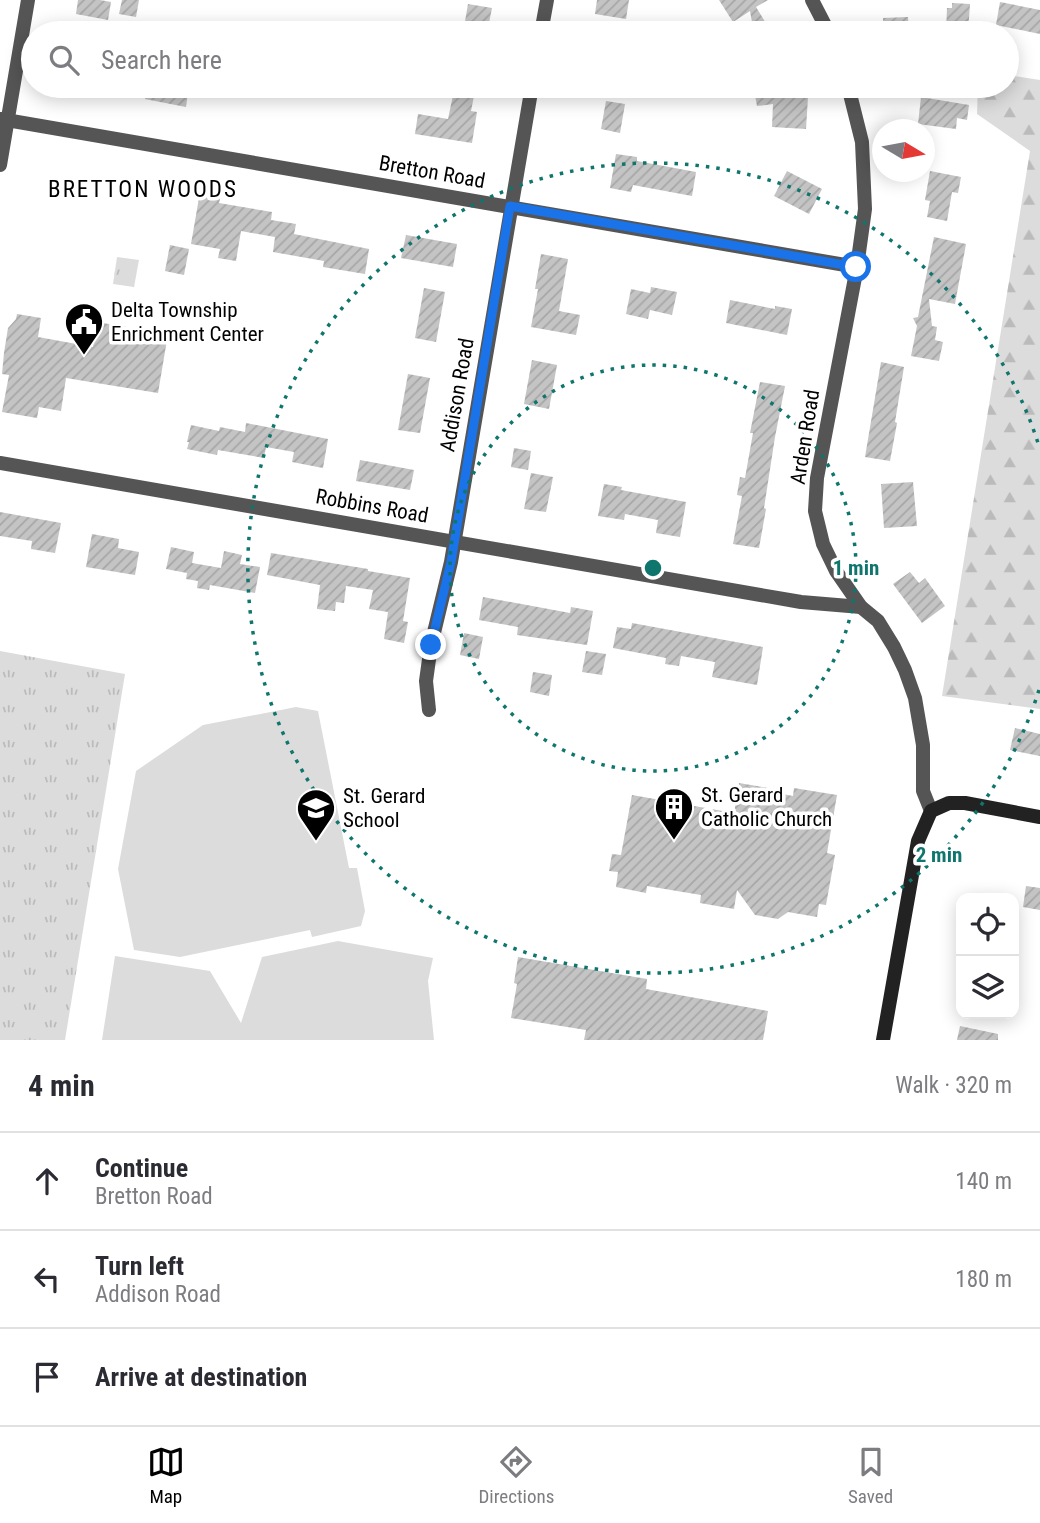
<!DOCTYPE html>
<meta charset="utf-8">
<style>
:root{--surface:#fff;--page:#f7f7f7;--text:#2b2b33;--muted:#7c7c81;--line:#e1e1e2;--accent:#000}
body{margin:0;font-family:"Roboto Condensed",sans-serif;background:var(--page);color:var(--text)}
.controls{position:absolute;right:21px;bottom:21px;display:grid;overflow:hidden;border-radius:14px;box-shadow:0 4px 18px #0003}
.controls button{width:63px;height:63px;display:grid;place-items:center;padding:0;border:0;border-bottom:2px solid var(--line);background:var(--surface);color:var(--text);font:35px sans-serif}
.compass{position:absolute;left:872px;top:119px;width:63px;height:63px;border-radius:50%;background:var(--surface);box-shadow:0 4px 18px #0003;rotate:100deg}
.stop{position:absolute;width:21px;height:21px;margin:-16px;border:5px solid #1a73e8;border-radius:50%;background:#fff}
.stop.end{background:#1a73e8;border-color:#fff;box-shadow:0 2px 7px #0008}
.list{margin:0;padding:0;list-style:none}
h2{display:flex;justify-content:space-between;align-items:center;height:91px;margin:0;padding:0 28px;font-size:30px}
h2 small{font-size:23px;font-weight:400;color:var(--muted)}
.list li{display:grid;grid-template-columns:46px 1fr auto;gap:21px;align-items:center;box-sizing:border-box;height:98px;padding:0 28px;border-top:2px solid var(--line)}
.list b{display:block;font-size:26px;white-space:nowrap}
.list p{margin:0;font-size:23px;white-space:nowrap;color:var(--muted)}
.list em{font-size:23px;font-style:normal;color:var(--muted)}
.icon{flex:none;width:38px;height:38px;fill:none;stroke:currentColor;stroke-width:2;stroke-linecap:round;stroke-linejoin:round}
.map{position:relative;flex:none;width:1040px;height:1040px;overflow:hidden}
.search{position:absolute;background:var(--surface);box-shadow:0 4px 18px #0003;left:21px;right:21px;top:21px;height:77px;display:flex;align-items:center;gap:18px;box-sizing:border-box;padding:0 24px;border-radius:38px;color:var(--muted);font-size:26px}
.sheet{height:385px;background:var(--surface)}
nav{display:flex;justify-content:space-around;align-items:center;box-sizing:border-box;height:98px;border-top:2px solid var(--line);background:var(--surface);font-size:19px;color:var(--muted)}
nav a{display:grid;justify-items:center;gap:4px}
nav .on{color:var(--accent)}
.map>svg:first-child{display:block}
</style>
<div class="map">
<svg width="1040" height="1040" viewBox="0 0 1040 1040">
<defs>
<pattern id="grass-tufts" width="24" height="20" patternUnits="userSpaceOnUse" patternTransform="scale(1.75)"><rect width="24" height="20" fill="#dcdcdc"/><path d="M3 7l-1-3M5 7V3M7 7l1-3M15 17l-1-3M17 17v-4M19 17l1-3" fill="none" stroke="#bbb"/></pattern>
<pattern id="forest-firs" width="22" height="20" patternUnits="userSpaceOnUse" patternTransform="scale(1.75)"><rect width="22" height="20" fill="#dcdcdc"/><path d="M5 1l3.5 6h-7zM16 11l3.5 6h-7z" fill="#bbb"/></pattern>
<pattern id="building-hatch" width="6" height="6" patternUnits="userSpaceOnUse" patternTransform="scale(1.75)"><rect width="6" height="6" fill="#c4c4c4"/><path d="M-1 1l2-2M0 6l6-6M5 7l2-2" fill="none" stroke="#a7a7a7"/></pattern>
</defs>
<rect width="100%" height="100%" fill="#fff"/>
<g fill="url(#grass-tufts)">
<polygon points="117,257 139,260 134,287 113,284"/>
<polygon points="0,651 125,674 65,1040 0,1040"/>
</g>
<polygon fill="url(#forest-firs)" points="1007,75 1040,80 1040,709 942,696 1030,151 977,114 978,86 1007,86"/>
<g fill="#dcdcdc">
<polygon points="296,707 318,711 349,868 357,868 365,911 361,926 312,937 310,930 180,957 134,950 118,869 136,771 203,725"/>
<polygon points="338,941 433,958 428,981 434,1040 102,1040 115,956 210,971 241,1023 262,957"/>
</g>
<g fill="url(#building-hatch)">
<polygon points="78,0 100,0 111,2 108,20 76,14"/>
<polygon points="122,0 139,0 136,17 119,14"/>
<polygon points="597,0 629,0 626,19 595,14"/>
<polygon points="719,0 768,0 756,7 772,33 754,33 750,11 733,22"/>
<polygon points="1000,2 1040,10 1040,34 996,25"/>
<polygon points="952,3 970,4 968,33 946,33 947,8 952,8"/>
<polygon points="468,4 492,8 487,33 463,33"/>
<polygon points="908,17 909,33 884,33 883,18"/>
<polygon points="147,86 189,86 186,107 145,99"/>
<polygon points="455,86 476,86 471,111 477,112 472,143 415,134 418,114 448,119"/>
<polygon points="772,87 774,96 808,97 806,129 772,127 773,104 757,106 754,90"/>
<polygon points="921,97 969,105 967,120 957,118 956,129 918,124"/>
<polygon points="606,101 625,104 620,133 601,129"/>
<polygon points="616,154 637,157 637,161 696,172 692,196 633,185 631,192 610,188"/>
<polygon points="787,171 822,189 809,214 774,196"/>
<polygon points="930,171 961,177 958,193 952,192 947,221 927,217 930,201 925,200"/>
<polygon points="200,192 221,195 219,203 272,212 271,220 296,224 294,234 369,249 365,274 323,267 324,261 273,252 275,237 241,231 236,261 218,258 220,249 191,244"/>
<polygon points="406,235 457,244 453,267 401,258"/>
<polygon points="934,237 966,244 955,304 929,299 932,326 937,327 935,340 943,342 939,361 911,356 917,326 913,318 918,317"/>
<polygon points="170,245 189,249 184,275 165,271"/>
<polygon points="541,254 568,259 559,311 580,315 576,335 531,327 538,289 535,289"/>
<polygon points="651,287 677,292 672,315 650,310 648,319 626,314 631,289 650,293"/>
<polygon points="424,288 445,292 436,342 415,338"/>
<polygon points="730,300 775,309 775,306 792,309 787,335 726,323"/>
<polygon points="17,314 41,318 38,337 93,347 97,322 168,334 158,393 66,378 61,411 39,407 37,418 2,412 9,375 2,374 4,353 8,328 16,319"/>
<polygon points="532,360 557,365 549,409 524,404"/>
<polygon points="881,362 904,367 895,422 897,423 890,461 865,457"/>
<polygon points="408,374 430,378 420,433 398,430"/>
<polygon points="760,382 785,386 775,437 764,508 766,509 759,548 733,544 742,496 737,495 740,477 745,478 753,433 750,433"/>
<polygon points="246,423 328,439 323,468 292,462 294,452 266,447 264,458 218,450 217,455 187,449 189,442 187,442 191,425 219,431 220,427 245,432"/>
<polygon points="514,448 531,451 528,470 511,467"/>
<polygon points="360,460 414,470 410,490 356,481"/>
<polygon points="531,473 553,477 546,512 524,509"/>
<polygon points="913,482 917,526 884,528 881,484"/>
<polygon points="604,484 622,487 621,490 686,502 680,537 656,533 658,520 625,514 624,520 598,516"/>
<polygon points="0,512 61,523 55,553 31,549 32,541 0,536"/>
<polygon points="92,534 119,539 118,548 139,552 135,575 86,567"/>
<polygon points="171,547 194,552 192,563 221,568 224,551 242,555 240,564 260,567 255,593 210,585 209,590 197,588 198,581 186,579 187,573 166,569"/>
<polygon points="271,553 368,569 368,571 410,578 403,621 408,622 404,643 384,639 388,612 369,609 373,590 346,586 344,603 336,602 335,611 317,609 320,585 267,575"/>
<polygon points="910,572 919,583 925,578 945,606 922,623 893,584"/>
<polygon points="483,597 570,613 571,607 593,611 587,645 517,635 518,627 479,620"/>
<polygon points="632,623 763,647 757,685 712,677 715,662 681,656 679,666 665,664 666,658 613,648 617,627 631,629"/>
<polygon points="464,633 483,637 479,659 460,655"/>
<polygon points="586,651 606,654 602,675 582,672"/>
<polygon points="533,672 552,675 549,696 530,692"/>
<polygon points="1015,728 1040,734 1040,756 1010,750"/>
<polygon points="739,783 768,788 767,791 793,796 794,788 837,795 827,853 835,855 826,905 819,904 817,917 788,912 778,919 755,915 737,890 734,909 700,903 701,895 647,886 646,893 616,887 618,872 609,871 612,854 621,855 632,795 734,813"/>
<polygon points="1026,886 1040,888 1040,910 1023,907"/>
<polygon points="518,957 647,979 646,989 768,1011 763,1040 584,1040 586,1030 511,1018 517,984 514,983"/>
<polygon points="960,1026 998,1034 998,1040 957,1040"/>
</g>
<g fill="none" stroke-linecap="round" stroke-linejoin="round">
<g stroke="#555" stroke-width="14">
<polyline points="812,0 829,33"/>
<polyline points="541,33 547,0"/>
<polyline points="848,86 862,142 865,209 857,267 817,478 815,511 823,544 836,571 861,607 878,621 894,647 905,670 915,698 923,745 923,791 931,811"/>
<polyline points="0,119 857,267"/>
<polyline points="0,165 28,0"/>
<polyline points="0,463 801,602 861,607"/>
<polyline points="429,710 426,681 431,645 451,562 532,86"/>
</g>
<polyline stroke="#222" stroke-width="14" points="883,1040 918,841 931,811 949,803 965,803 1040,817"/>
</g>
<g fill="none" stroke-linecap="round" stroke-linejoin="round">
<polyline stroke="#1a73e8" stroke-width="9" points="431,645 451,562 510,206 856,267"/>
</g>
<g fill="none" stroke="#0f766e" stroke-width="3.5" stroke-dasharray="3.5 7">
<circle cx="653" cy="568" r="203"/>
<path d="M1039 690A405 405 0 1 1 1039 446"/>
</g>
<defs>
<g id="civic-pin" transform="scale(2.0125)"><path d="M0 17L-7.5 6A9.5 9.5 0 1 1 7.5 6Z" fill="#000" stroke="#fff"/><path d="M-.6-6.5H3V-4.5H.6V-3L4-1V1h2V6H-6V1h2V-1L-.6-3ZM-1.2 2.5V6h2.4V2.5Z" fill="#fff"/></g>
<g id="building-pin" transform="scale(2.0125)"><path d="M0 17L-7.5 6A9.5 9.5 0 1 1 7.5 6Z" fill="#000" stroke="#fff"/><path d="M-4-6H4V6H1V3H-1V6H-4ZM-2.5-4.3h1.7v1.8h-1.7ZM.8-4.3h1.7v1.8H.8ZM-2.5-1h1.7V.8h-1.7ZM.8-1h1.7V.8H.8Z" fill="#fff"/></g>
<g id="school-pin" transform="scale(2.0125)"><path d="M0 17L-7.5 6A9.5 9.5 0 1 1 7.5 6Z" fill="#000" stroke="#fff"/><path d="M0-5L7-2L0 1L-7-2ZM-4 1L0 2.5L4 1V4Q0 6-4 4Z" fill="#fff"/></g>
</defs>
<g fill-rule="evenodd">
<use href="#civic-pin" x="84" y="322"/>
<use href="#building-pin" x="674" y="807"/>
<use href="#school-pin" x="316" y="808"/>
</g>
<g text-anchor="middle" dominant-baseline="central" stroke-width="7" stroke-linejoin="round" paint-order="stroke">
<g font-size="21" fill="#000" stroke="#fff">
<text transform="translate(432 172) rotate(10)">Bretton Road</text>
<text transform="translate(457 395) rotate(-80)">Addison Road</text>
<text transform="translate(805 437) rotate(-81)">Arden Road</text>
<text transform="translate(372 506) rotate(10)">Robbins Road</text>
</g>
<g font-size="21" fill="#000" stroke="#fff" text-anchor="start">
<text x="111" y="310">Delta Township<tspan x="111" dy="24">Enrichment Center</tspan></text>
<text x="701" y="795">St. Gerard<tspan x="701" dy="24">Catholic Church</tspan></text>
<text x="343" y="796">St. Gerard<tspan x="343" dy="24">School</tspan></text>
</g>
<g font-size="23" letter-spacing="2" fill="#000" stroke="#fff">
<text x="143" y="189">BRETTON WOODS</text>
</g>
</g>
<circle cx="653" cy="568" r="10" fill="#0f766e" stroke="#fff" stroke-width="3.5"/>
<g font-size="21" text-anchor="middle" font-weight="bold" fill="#0f766e" stroke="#fff" stroke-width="7" stroke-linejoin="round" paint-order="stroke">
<text x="856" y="575">1 min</text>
<text x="939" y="862">2 min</text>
</g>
</svg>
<div class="controls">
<button><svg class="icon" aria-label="locate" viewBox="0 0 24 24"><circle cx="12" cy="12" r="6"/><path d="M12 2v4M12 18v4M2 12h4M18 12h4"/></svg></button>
<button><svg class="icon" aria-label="layers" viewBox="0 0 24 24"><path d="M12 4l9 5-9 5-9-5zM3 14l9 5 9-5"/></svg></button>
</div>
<svg class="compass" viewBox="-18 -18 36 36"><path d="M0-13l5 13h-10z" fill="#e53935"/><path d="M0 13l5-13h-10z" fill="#7c7c81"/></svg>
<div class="stop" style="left:856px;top:267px"></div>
<div class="stop end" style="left:431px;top:645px"></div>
<div class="search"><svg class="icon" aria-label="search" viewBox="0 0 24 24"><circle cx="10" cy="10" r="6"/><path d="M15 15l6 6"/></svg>Search here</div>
</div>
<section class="sheet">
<h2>4 min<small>Walk · 320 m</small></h2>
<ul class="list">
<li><svg class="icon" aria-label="ahead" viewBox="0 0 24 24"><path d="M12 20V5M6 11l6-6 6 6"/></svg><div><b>Continue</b><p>Bretton Road</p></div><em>140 m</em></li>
<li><svg class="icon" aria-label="left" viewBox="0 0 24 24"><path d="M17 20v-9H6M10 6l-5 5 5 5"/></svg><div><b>Turn left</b><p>Addison Road</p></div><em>180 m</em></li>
<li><svg class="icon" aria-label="arrive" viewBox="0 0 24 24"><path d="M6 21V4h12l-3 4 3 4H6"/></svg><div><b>Arrive at destination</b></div></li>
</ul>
</section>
<nav>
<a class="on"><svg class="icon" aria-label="map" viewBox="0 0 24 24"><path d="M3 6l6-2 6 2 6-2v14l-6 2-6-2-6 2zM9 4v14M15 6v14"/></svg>Map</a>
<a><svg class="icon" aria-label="directions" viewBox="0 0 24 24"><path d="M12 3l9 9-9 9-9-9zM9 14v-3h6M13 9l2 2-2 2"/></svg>Directions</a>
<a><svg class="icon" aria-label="saved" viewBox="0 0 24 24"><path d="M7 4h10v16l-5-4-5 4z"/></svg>Saved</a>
</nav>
